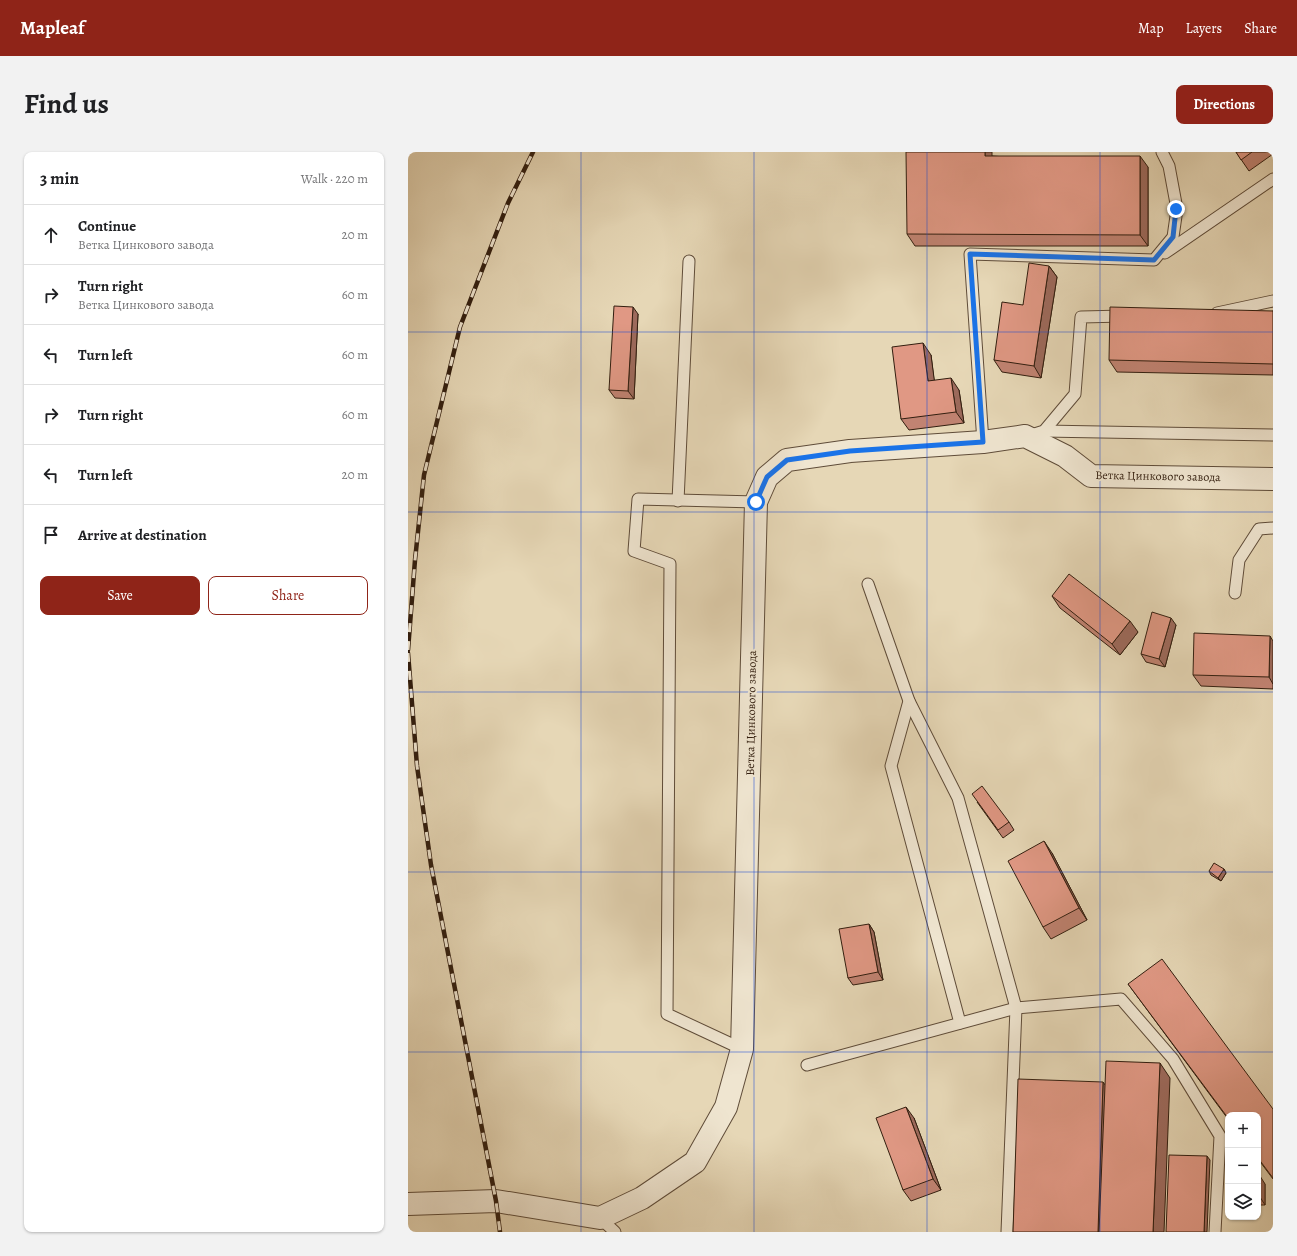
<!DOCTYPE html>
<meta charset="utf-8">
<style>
:root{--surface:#fff;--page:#f2f2f2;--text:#202124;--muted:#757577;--line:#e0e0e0;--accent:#8f2418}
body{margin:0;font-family:Alegreya,serif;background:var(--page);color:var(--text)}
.controls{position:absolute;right:12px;bottom:12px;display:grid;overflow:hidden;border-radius:8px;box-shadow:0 1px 3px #0004}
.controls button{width:36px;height:36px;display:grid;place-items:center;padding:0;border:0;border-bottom:1px solid var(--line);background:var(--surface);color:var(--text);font:20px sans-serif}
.stop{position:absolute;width:12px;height:12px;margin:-9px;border:3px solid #1a73e8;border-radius:50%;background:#fff}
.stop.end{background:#1a73e8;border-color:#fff;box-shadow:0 1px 4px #0008}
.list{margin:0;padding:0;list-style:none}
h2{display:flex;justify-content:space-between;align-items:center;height:52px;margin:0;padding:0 16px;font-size:17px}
h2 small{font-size:13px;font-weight:400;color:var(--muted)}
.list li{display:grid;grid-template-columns:26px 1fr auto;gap:12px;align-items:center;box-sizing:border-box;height:60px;padding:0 16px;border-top:1px solid var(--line)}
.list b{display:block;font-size:15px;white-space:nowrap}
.list p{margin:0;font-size:13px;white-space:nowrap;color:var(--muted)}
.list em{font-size:13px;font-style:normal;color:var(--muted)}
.actions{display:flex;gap:8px;padding:12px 16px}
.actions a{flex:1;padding:9px 0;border:1px solid var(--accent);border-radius:8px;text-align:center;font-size:14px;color:var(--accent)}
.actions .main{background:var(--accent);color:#fff}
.icon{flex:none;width:22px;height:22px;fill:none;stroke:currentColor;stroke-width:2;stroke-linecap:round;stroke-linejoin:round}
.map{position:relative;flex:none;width:865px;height:1080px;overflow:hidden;border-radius:8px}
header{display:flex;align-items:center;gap:24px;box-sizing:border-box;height:56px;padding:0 20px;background:var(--accent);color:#fff}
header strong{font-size:19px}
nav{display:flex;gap:22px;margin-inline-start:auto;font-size:14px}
.intro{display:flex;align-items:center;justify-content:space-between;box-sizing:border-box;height:96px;padding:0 24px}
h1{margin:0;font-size:28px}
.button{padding:10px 18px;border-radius:8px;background:var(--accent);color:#fff;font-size:14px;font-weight:700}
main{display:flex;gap:24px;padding:0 24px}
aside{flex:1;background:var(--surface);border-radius:8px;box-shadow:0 1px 3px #0004}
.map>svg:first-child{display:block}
</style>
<header>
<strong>Mapleaf</strong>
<nav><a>Map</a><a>Layers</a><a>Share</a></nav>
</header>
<div class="intro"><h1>Find us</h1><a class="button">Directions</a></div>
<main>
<aside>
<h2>3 min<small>Walk · 220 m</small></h2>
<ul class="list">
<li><svg class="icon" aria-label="ahead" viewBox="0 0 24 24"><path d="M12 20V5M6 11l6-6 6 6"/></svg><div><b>Continue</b><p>Ветка Цинкового завода</p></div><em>20 m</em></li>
<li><svg class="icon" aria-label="right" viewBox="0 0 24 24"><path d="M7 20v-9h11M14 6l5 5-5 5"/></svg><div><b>Turn right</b><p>Ветка Цинкового завода</p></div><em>60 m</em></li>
<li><svg class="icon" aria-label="left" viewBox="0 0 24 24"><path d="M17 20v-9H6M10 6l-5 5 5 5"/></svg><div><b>Turn left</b></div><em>60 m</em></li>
<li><svg class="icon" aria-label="right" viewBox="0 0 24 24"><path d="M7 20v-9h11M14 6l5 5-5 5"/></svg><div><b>Turn right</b></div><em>60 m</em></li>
<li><svg class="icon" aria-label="left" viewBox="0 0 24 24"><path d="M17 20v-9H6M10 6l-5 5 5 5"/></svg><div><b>Turn left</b></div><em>20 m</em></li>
<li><svg class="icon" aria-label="arrive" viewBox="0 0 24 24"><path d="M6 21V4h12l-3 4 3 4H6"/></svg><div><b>Arrive at destination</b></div></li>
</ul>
<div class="actions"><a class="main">Save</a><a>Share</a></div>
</aside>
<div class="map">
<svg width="865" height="1080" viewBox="0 0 865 1080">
<rect width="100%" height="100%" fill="#e6d7b6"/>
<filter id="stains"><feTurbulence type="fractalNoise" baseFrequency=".005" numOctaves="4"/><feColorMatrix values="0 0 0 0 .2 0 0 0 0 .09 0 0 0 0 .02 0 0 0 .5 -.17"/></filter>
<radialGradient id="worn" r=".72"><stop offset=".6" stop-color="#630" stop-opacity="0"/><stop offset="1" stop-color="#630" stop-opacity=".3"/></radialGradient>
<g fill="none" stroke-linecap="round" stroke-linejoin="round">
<g stroke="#5f4c39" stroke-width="13">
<g id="service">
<polyline points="757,101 865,27"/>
<polyline points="809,161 865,149"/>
<polyline points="636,279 865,283"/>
<polyline points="620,284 636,279 667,242 673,165 716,164"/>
<polyline points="575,290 562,102 746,108 765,85 769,57 761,14 754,0"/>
<polyline points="270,349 281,109"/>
<polyline points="460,432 501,549 483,614 552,871"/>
<polyline points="827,441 831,408 851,377 865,376"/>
<polyline points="501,549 550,646 608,856 599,1080"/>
<polyline points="334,897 259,862 262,412 226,399 230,347 348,350"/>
<polyline points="399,913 608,856 713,847 765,907 812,984 807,1080"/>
<polyline points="192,1066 207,1080"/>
</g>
</g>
<g stroke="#5f4c39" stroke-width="24">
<polyline id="minor" points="0,1052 88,1049 192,1066 234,1046 287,1010 318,955 334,897 348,350 359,325 379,308 442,299 575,290 617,284 657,304 683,324 865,327"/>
</g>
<use href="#service" stroke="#efe5d0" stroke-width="11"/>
<use href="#minor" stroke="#efe5d0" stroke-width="22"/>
<g stroke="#321e0f" stroke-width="4.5">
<g id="rail">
<polyline points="0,498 7,408 16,323 52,175 100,51 125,0"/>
<polyline points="0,501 9,614 23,713 88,1049 92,1080"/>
</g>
</g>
<use href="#rail" stroke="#efe5d0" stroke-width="3" stroke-dasharray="9" stroke-linecap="butt"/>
</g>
<g fill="#c18372" stroke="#321e0f">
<polygon points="828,0 865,0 865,2 841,19"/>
<polygon points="584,4 740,15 740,94 507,94 499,82"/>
<polygon points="641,114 649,125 633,226 594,220 586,208 615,153"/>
<polygon points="865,159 865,223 709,220 701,208"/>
<polygon points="230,162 226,247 207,246 201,238"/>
<polygon points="523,203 526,228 551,238 556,271 501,278 493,267"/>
<polygon points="644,444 730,480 712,503 652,456"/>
<polygon points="768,473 757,515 738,510 733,502"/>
<polygon points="865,489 865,537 793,534 785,523"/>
<polygon points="569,650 601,670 606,678 595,686"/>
<polygon points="644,701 679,768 643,787 635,775"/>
<polygon points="816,717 818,721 813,729 803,723 801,719"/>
<polygon points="461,772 466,780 475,828 445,833 440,826"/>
<polygon points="720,832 865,957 865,1027 850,1007 850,963 820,963 820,967"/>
<polygon points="506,966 533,1038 503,1049 495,1038"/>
<polygon points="850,1024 857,1032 857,1053 850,1053"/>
</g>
<g fill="#9d6a5c" stroke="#321e0f">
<polygon points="577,0 584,0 584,15 577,4"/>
<polygon points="732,4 740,15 740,94 732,83"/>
<polygon points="641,114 649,125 633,226 626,214"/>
<polygon points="225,155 230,162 226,247 220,239"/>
<polygon points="515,191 523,203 528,241 520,229"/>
<polygon points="543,226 551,238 556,271 548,260"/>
<polygon points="763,466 768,473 757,515 751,507"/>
<polygon points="722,469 730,480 712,503 704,492"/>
<polygon points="862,484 865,489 865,532 861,525"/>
<polygon points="636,689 644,701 679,768 671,756"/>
<polygon points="816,717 818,721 813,729 810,726"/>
<polygon points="461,772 466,780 475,828 470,820"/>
<polygon points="752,911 762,926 756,1080 745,1080"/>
<polygon points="695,930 706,945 701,1080 690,1080"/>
<polygon points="498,955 506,966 533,1038 525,1027"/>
<polygon points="799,1004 802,1008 799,1080 796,1080"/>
<polygon points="852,1024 857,1032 857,1053 852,1045"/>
</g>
<g fill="#e09884" stroke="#321e0f">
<polygon points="498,0 577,0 577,4 732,4 732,83 499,82"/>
<polygon points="828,0 844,0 833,8"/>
<polygon points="621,111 641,114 626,214 586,208 594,150 615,153"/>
<polygon points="206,154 225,155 220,239 201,238"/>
<polygon points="702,155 865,159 865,212 701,208"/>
<polygon points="515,191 520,229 543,226 548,260 493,267 484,195"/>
<polygon points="661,422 722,469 704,492 644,444"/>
<polygon points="744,460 763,466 751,507 733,502"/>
<polygon points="786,481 862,484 861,525 785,523"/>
<polygon points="574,634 601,670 590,678 564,642"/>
<polygon points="636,689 671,756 635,775 600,709"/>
<polygon points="806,711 816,717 810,726 801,719"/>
<polygon points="461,772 470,820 440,826 431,777"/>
<polygon points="754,807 865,957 865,1026 850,1006 850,963 820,963 820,966 720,832"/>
<polygon points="698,909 752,911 745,1080 691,1080"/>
<polygon points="610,927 695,930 690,1080 605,1080"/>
<polygon points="498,955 525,1027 495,1038 468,966"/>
<polygon points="761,1003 799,1004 796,1080 758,1080"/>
<rect x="850" y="1024" width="2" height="21"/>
</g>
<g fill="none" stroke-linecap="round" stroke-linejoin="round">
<polyline stroke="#1a73e8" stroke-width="5" points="348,350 359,325 379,308 442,299 575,290 562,102 746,108 765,85 768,57"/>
</g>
<path fill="none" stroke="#1d4ed8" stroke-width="1" stroke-opacity="0.55" d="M173,0V1080M346,0V1080M519,0V1080M692,0V1080M0,180H865M0,360H865M0,540H865M0,720H865M0,900H865"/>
<g text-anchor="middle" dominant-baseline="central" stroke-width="4" stroke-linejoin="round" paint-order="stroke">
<g font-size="12" fill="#321e0f" stroke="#efe5d0">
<text transform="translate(750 324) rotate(1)">Ветка Цинкового завода</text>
<text transform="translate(343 561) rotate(-89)">Ветка Цинкового завода</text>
</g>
</g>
<rect width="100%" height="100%" filter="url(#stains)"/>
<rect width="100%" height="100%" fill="url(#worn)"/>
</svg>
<div class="controls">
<button>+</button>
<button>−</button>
<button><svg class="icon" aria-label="layers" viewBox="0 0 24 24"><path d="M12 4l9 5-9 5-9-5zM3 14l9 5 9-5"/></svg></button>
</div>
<div class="stop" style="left:348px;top:350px"></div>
<div class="stop end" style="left:768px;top:57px"></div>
</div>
</main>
